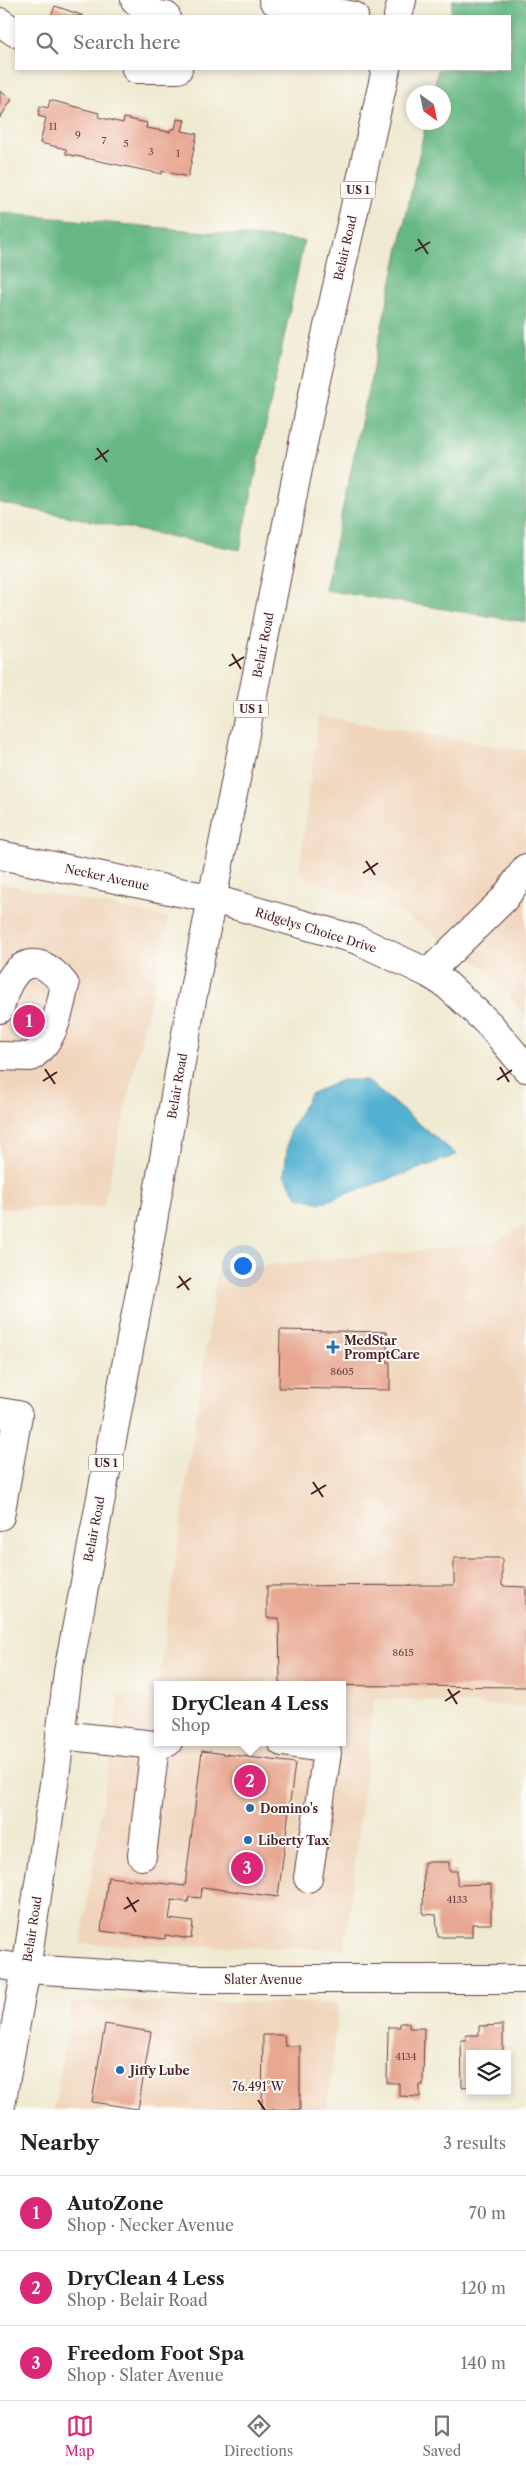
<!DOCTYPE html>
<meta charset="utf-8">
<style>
:root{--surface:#fff;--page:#f2f2f2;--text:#222;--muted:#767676;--line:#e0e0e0;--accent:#db2777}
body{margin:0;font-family:"Libre Caslon Text",serif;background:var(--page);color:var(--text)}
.controls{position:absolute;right:15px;bottom:15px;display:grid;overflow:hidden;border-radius:0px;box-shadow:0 2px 8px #0003}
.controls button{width:45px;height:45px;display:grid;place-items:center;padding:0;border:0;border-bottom:1px solid var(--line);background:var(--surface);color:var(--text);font:25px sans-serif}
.compass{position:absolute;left:406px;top:85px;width:45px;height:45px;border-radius:50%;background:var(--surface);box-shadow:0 2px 8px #0003;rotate:147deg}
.you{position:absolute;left:242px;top:1265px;width:18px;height:18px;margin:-12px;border:4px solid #fff;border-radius:50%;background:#1a73e8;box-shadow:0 0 0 8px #1a73e833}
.badge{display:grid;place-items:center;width:32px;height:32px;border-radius:50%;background:var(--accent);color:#fff;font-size:16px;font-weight:700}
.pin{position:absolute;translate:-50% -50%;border:2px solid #fff;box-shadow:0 1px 5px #0006}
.popup{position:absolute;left:154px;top:1681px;width:192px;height:65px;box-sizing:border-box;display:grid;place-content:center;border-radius:0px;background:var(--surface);filter:drop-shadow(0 1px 4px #0005);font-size:16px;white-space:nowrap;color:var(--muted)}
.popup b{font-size:19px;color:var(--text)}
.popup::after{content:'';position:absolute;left:50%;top:100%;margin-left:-10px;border:10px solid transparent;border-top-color:var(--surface)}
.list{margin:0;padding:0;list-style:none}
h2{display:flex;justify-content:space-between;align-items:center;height:65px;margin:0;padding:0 20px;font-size:21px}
h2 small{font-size:16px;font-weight:400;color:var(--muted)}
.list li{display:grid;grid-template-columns:32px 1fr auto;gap:15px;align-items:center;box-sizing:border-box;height:75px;padding:0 20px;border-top:1px solid var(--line)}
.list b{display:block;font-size:19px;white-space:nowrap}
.list p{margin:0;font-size:16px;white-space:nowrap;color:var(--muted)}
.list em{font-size:16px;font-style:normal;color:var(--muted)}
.icon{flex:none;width:28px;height:28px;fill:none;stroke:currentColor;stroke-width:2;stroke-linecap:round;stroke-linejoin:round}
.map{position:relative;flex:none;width:526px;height:2110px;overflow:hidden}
.search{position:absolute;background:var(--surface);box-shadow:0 2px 8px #0003;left:15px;right:15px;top:15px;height:55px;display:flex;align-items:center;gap:12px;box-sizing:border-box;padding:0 18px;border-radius:0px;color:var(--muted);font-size:19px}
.sheet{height:290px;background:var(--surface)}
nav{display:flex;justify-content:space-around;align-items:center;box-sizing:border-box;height:70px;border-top:1px solid var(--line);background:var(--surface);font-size:14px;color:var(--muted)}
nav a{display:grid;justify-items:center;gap:2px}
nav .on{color:var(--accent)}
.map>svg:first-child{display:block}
</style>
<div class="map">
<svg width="526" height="2110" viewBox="0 0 526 2110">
<rect width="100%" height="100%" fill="#fdfcf7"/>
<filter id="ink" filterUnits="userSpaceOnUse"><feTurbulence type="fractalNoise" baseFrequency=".02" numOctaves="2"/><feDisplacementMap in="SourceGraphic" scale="10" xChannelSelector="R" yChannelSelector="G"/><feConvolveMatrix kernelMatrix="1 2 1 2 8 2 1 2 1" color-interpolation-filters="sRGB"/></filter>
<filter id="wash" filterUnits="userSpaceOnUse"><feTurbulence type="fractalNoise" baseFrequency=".0096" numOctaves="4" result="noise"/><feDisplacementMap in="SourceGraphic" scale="20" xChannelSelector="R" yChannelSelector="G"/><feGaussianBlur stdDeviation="1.12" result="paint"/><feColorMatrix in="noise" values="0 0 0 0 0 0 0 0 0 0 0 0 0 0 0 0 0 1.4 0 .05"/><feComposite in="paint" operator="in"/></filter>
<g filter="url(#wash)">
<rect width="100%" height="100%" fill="#efead1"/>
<g fill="#f0d5bc">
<polygon points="318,716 526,751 526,1017 489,970 403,914 299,874"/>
<polygon points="0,883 169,918 103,1207 0,1209"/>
<polygon points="526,1224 526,1707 374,1698 345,1949 81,1944 119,1696 156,1694 157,1688 158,1742 342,1742 342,1685 158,1685 217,1270 489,1244"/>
<polygon points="72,2001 339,2003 327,2110 54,2110"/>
</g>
<g fill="#66b784" stroke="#586b58">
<polygon points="453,0 526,0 526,622 325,590 426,123 444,122 444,92 433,92 438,69 510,69 510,16 450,16"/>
<polygon points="0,213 304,241 240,550 0,503"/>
</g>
<polygon fill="#51b1d0" stroke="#4e687e" points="342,1080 366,1080 457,1155 321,1203 298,1197 284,1175 289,1133 310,1094"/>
<g id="blocks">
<g fill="#e8a791">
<polygon points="55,6 84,16 51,16"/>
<polygon points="0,91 12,99 0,118"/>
<polygon points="50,100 99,113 98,117 123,123 124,118 147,123 146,128 170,132 171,129 175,129 177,119 185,120 182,131 197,134 188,177 162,171 162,174 66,154 66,149 40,143 46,118 38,116 40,106 48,108"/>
<polygon points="280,1330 387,1332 387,1362 390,1362 390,1390 279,1388"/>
<polygon points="454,1558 502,1558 502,1586 526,1587 526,1687 280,1685 279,1618 267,1618 267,1586 454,1585"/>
<polygon points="202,1751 295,1763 278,1897 202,1887 201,1898 189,1897 188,1902 172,1900 169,1919 193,1922 191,1939 165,1935 165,1939 101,1931 108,1877 185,1886"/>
<polygon points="424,1862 449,1862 449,1871 457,1871 457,1885 491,1884 491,1924 472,1924 472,1937 438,1937 436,1915 423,1914"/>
<polygon points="400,2023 409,2023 409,2028 424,2028 423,2085 420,2085 420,2097 399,2096 399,2083 387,2083 388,2027 400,2027"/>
<polygon points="105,2024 151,2032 138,2109 92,2102"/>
<polygon points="503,2025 503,2054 470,2054 470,2086 462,2087 461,2040 466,2040 466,2035 479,2035 479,2026"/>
<polygon points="263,2035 284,2035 285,2046 300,2046 300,2110 262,2110"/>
</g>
</g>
</g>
<g filter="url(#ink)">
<use href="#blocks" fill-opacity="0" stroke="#633d44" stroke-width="1"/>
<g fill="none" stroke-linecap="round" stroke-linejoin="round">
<g stroke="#633d44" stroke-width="30">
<g id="minor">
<polyline points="135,0 154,14 166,16"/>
<polyline points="273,0 354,16"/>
<polyline points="0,22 16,33"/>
<polyline points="136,69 178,69"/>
<polyline points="0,855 213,899 358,940 428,973 447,985 490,1025 526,1068"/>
<polyline points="428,973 504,899 526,868"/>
<path d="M0,1009C8,968 33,944 65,985C58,1014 56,1038 31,1057L0,1056"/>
<polyline points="0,1412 18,1415 0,1516"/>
<polyline points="60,1735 155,1745 168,1742"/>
<polyline points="282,1742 322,1748 327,1753 308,1878"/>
<polyline points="142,1856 155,1745"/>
<polyline points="0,1965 26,1969 191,1979 526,1979"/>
</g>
</g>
<g stroke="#633d44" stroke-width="30">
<g id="highway">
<polyline points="398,16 402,0"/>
<polyline points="0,2110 26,1969 55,1777 68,1672 147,1255 193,994 315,384 386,69"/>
</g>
</g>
<use href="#minor" stroke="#fff" stroke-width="28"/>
<use href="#highway" stroke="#fff" stroke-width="28"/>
</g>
</g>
<path fill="none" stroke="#4a1f2b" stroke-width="2" d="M418,239L428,254M415,251L430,242M97,448L107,462M95,460L109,450M232,654L241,669M229,666L244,657M366,861L375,875M363,873L378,863M500,1067L509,1082M45,1069L55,1084M497,1080L512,1070M43,1081L57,1072M179,1276L189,1290M177,1288L191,1278M313,1482L323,1497M311,1494L326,1485M448,1689L457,1704M445,1701L460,1691M127,1897L136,1912M124,1909L139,1900M258,2100L265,2110"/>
<g fill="#1f6fb2" stroke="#fdfcf7" stroke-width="2">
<path d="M330.5 1339.5h5v5h5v5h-5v5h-5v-5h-5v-5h5z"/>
<circle cx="250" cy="1808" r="5"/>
<circle cx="248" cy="1840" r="5"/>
<circle cx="120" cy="2070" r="5"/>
</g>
<g text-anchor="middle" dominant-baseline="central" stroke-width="4" stroke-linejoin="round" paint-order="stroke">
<g font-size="10" fill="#724144">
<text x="53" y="126">11</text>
<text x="78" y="134">9</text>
<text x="104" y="140">7</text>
<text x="126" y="143">5</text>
<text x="151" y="151">3</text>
<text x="178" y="153">1</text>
<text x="342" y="1371">8605</text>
<text x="403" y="1652">8615</text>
<text x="457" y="1899">4133</text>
<text x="406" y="2056">4134</text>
</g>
<g fill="#fdfcf7" stroke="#806168" stroke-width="1">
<rect x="340.5" y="181.5" width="35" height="17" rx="4"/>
<rect x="233.5" y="700.5" width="35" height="17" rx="4"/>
<rect x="88.5" y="1454.5" width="35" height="17" rx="4"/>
</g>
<g font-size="11" font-weight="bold" fill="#4a1f2b">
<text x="358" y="190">US 1</text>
<text x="251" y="709">US 1</text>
<text x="106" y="1463">US 1</text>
</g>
<g font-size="12" fill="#4a1f2b" stroke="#fdfcf7">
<text transform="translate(345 248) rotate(-77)">Belair Road</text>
<text transform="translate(263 645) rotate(-79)">Belair Road</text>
<text transform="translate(107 877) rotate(12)">Necker Avenue</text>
<text transform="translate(316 930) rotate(17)">Ridgelys Choice Drive</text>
<text transform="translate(177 1086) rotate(-80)">Belair Road</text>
<text transform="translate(94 1529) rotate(-79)">Belair Road</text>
<text transform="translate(32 1929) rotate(-81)">Belair Road</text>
<text x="263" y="1979">Slater Avenue</text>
</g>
<g font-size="12" font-weight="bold" fill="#4a1f2b" stroke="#fdfcf7" text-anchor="start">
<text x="344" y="1340">MedStar<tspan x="344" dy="14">PromptCare</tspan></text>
<text x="260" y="1808">Domino's</text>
<text x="258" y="1840">Liberty Tax</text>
<text x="130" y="2070">Jiffy Lube</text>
</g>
</g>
<g font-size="12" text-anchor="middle" fill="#4a1f2b" stroke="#fdfcf7" stroke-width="4" stroke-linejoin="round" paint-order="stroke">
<text x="258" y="2091">76.491°W</text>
</g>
</svg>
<div class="controls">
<button><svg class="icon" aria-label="layers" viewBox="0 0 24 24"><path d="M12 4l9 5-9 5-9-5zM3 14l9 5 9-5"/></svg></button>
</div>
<svg class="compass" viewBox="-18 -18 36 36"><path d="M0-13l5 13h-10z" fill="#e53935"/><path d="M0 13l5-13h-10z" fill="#767676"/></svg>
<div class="you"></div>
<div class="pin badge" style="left:29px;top:1021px">1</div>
<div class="pin badge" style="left:250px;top:1781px">2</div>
<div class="popup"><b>DryClean 4 Less</b>Shop</div>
<div class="pin badge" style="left:247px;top:1868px">3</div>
<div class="search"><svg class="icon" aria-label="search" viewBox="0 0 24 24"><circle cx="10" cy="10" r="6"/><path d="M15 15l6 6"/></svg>Search here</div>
</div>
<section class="sheet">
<h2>Nearby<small>3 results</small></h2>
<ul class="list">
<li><span class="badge">1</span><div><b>AutoZone</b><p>Shop · Necker Avenue</p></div><em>70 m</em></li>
<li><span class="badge">2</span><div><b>DryClean 4 Less</b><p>Shop · Belair Road</p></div><em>120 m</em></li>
<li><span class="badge">3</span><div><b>Freedom Foot Spa</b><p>Shop · Slater Avenue</p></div><em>140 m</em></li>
</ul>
</section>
<nav>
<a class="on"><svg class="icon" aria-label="map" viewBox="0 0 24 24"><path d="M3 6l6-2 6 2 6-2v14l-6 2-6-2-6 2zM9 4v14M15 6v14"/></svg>Map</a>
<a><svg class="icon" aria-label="directions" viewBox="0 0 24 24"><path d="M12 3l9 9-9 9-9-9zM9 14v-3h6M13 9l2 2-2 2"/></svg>Directions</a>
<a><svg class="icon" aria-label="saved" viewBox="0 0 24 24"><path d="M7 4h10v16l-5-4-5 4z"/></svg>Saved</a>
</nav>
